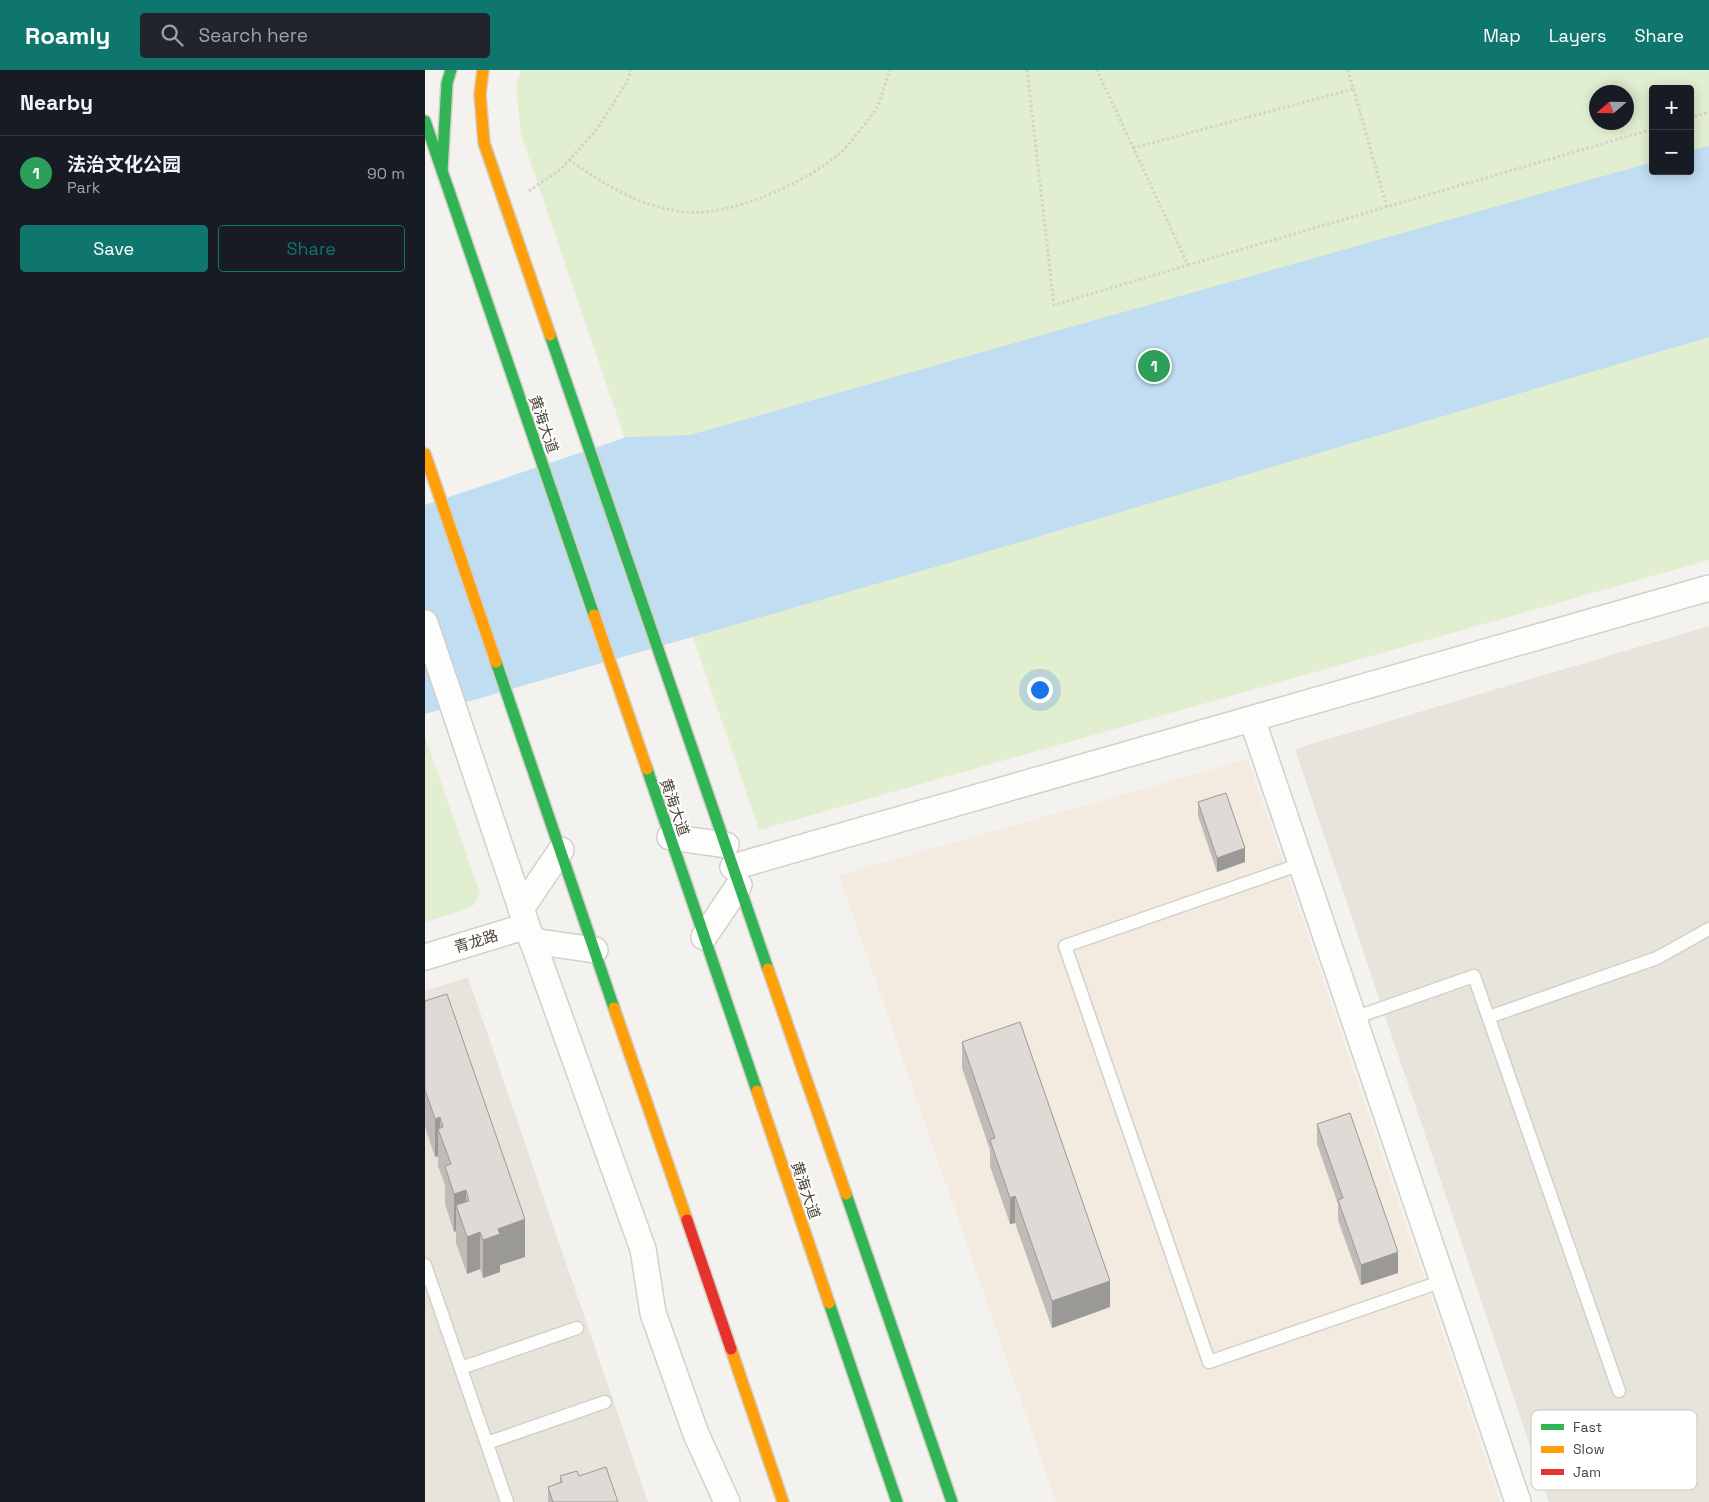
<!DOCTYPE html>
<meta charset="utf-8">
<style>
:root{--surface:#171b24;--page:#20242c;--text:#f1f3f6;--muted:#9ea1a6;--line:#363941;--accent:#0f766e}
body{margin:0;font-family:"Space Grotesk","Noto Sans SC",sans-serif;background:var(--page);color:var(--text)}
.controls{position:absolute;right:15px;top:15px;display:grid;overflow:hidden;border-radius:5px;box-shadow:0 2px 12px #0003}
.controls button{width:45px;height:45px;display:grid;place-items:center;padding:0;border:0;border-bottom:1px solid var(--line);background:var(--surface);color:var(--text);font:25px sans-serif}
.compass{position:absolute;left:1164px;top:15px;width:45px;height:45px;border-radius:50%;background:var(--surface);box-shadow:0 2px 12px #0003;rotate:250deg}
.you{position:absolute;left:614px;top:619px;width:18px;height:18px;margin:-12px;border:4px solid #fff;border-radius:50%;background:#1a73e8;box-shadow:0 0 0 8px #1a73e833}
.badge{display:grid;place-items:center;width:32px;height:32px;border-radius:50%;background:var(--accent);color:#fff;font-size:16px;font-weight:700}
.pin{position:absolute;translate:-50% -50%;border:2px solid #fff;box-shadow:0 1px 5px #0006}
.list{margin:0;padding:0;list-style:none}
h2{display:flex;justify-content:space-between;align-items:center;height:65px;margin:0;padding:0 20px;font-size:21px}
h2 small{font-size:16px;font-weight:400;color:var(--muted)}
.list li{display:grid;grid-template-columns:32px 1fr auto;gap:15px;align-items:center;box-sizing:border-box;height:75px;padding:0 20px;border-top:1px solid var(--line)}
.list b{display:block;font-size:19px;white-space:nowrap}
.list p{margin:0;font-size:16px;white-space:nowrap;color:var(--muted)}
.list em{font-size:16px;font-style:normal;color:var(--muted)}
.actions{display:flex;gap:10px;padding:15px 20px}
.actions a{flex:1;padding:11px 0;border:1px solid var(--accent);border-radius:5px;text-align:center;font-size:18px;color:var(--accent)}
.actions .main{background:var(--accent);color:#fff}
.icon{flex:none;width:28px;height:28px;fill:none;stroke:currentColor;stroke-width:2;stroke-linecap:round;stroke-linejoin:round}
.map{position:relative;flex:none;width:1284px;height:1432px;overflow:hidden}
header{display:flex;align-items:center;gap:30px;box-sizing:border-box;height:70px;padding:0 25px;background:var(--accent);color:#fff}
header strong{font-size:24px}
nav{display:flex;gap:28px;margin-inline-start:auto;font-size:18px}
.search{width:350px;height:45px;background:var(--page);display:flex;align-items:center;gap:12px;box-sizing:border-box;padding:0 18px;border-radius:5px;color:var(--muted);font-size:19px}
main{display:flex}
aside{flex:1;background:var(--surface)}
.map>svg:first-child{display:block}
</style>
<header>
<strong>Roamly</strong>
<div class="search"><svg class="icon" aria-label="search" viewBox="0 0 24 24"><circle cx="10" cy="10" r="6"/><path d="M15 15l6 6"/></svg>Search here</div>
<nav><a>Map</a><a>Layers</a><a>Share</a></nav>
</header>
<main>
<aside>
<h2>Nearby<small></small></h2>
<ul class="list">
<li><span class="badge" style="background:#2e9e5b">1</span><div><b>法治文化公园</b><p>Park</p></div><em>90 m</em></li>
</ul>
<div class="actions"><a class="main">Save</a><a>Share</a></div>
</aside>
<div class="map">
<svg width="1284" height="1432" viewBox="0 0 1284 1432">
<rect width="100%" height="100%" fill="#f4f2ee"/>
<g fill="#e7e4dc">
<polygon points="1284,556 1284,1432 1124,1432 870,679"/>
<polygon points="43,907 223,1432 0,1432 0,921"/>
</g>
<polygon fill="#f3ebdf" points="823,689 1075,1432 631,1432 414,805"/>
<g fill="#e1eecf" fill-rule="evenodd">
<path d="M96,0H1284V490L334,760L96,65L91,16ZM1228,19H1265V101H1228ZM1172,22H1202V52H1172Z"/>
<polygon points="0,667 55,823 49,835 42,839 0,852"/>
</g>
<polygon fill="#c0ddf1" points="1284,76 1284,267 541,488 0,644 0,435 202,367 265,365 1228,92 1228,101 1265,101 1265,81"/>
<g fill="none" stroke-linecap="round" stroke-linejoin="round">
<g stroke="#d2d0cb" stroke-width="15">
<g id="lane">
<polyline points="876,794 640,876 784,1292 1018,1211"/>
<polyline points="1064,947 1232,888 1284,859"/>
<polyline points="929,948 1049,906 1194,1321"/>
<polyline points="0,1195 82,1432"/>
<polyline points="36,1298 152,1258"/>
<polyline points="62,1373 180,1332"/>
</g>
</g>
<g stroke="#d2d0cb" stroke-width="28">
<g id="street">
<polyline points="0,553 102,856 218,1179 228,1243 271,1364 302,1432"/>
<polyline points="827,649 1093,1432"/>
<polyline points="245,767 301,775"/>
<polyline points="308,797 1284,518"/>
<polyline points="96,839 136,780"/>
<polyline points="279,867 314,815"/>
<polyline points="107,871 170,880"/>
<polyline points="0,887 102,856"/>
</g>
</g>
<g stroke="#d3cfc5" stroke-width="14">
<g id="fast">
<polyline points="0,51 169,545"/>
<polyline points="17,101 22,13 26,0"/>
<polyline points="125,265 343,899"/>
<polyline points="71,592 189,938"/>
<polyline points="222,699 332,1021"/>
<polyline points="421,1124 527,1432"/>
<polyline points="404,1233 472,1432"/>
</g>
</g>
<g stroke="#d3cfc5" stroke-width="14">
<g id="slow">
<polyline points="58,0 55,24 59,73 125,265"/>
<polyline points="0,384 71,592"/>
<polyline points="169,545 222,699"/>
<polyline points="343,899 421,1124"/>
<polyline points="189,938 262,1150"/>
<polyline points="332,1021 404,1233"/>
<polyline points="306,1279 358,1432"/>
</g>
</g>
<g stroke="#d3cfc5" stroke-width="14">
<polyline id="jam" points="262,1150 306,1279"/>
</g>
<g stroke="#d3d2cc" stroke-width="3" stroke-dasharray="2.5 2.5" stroke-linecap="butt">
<polyline points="602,0 629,235 763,195 672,0"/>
<polyline points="923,0 962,137"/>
<polyline points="1265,48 1284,42"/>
<polyline points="708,78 928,19"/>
<path d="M144,90C171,108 201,129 234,137C251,142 269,144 287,141C326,136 383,110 413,85C426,74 439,54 450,41L454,33L465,0"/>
<polyline points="104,121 136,99 172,59 202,12 206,0"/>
<polyline points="763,195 1228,59"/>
</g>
<use href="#lane" stroke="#fdfdfc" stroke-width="12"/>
<use href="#street" stroke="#fdfdfc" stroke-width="25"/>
<use href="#fast" stroke="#30b455" stroke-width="11"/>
<use href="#slow" stroke="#ff9f0a" stroke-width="11"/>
<use href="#jam" stroke="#e5322d" stroke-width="11"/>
</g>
<g fill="#bfbcb8">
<polygon points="773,732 820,792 792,802 773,746"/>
<polygon points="0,931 100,1187 75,1195 75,1202 58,1208 55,1199 42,1204 31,1173 31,1161 29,1162 20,1134 20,1115 13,1096 13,1086 10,1087 0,1057"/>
<polygon points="537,972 685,1237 627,1258 590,1153 585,1154 565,1096 565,1080 537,998"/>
<polygon points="892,1054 973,1203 936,1215 913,1150 913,1134 892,1074"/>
<polygon points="135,1406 154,1406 193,1432 123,1432 123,1417 135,1412"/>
</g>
<g fill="#9b9996">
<polygon points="820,778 820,792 792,802 792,788"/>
<polygon points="15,1047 15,1064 13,1059 13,1086 10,1087 10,1049"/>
<polygon points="41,1120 41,1158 31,1135 31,1161 29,1162 29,1124"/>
<polygon points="590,1126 590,1153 585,1154 585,1128"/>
<polygon points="100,1149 100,1187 75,1195 75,1202 58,1208 58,1170 73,1159"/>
<polygon points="55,1162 55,1199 42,1204 42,1167"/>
<polygon points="973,1182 973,1203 936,1215 936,1195"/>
<polygon points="685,1211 685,1237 627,1258 627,1231"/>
</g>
<g fill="#dedbd6" stroke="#9b9996">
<polygon points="801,723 820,778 792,788 773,732"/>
<polygon points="22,924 100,1149 73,1159 75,1164 58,1170 55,1162 42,1167 31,1135 44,1131 41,1120 29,1124 20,1096 26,1094 13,1059 18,1057 15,1047 10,1049 0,1020 0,931"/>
<polygon points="595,952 685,1211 627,1231 590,1126 585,1128 565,1070 570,1068 537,972"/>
<polygon points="925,1043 973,1182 936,1195 913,1130 918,1128 892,1054"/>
<polygon points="181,1397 193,1432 128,1432 123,1417 137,1412 135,1406 152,1401 154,1406"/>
</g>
<g text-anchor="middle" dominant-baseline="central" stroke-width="4" stroke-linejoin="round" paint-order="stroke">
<g font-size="15" fill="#4b4439" stroke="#fff">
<text transform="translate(119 354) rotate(71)">黄海大道</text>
<text transform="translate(250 737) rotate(71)">黄海大道</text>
<text transform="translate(51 871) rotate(-17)">青龙路</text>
<text transform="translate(381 1120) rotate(71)">黄海大道</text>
</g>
</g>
<rect x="1106" y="1340" width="166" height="80" rx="8" fill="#fff" stroke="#c9c7c4" stroke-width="1"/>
<rect x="1116" y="1354" width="23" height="6" fill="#30b455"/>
<rect x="1116" y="1376" width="23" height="7" fill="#ff9f0a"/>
<rect x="1116" y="1399" width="23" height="6" fill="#e5322d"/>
<g font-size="14" fill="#4b4439">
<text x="1148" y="1362">Fast</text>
<text x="1148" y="1384">Slow</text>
<text x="1148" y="1407">Jam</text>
</g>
</svg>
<div class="controls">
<button>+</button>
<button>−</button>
</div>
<svg class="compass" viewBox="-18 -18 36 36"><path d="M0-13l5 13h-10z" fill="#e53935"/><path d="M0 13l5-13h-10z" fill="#9ea1a6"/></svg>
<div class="you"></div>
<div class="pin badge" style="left:729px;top:296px;background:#2e9e5b">1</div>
</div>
</main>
